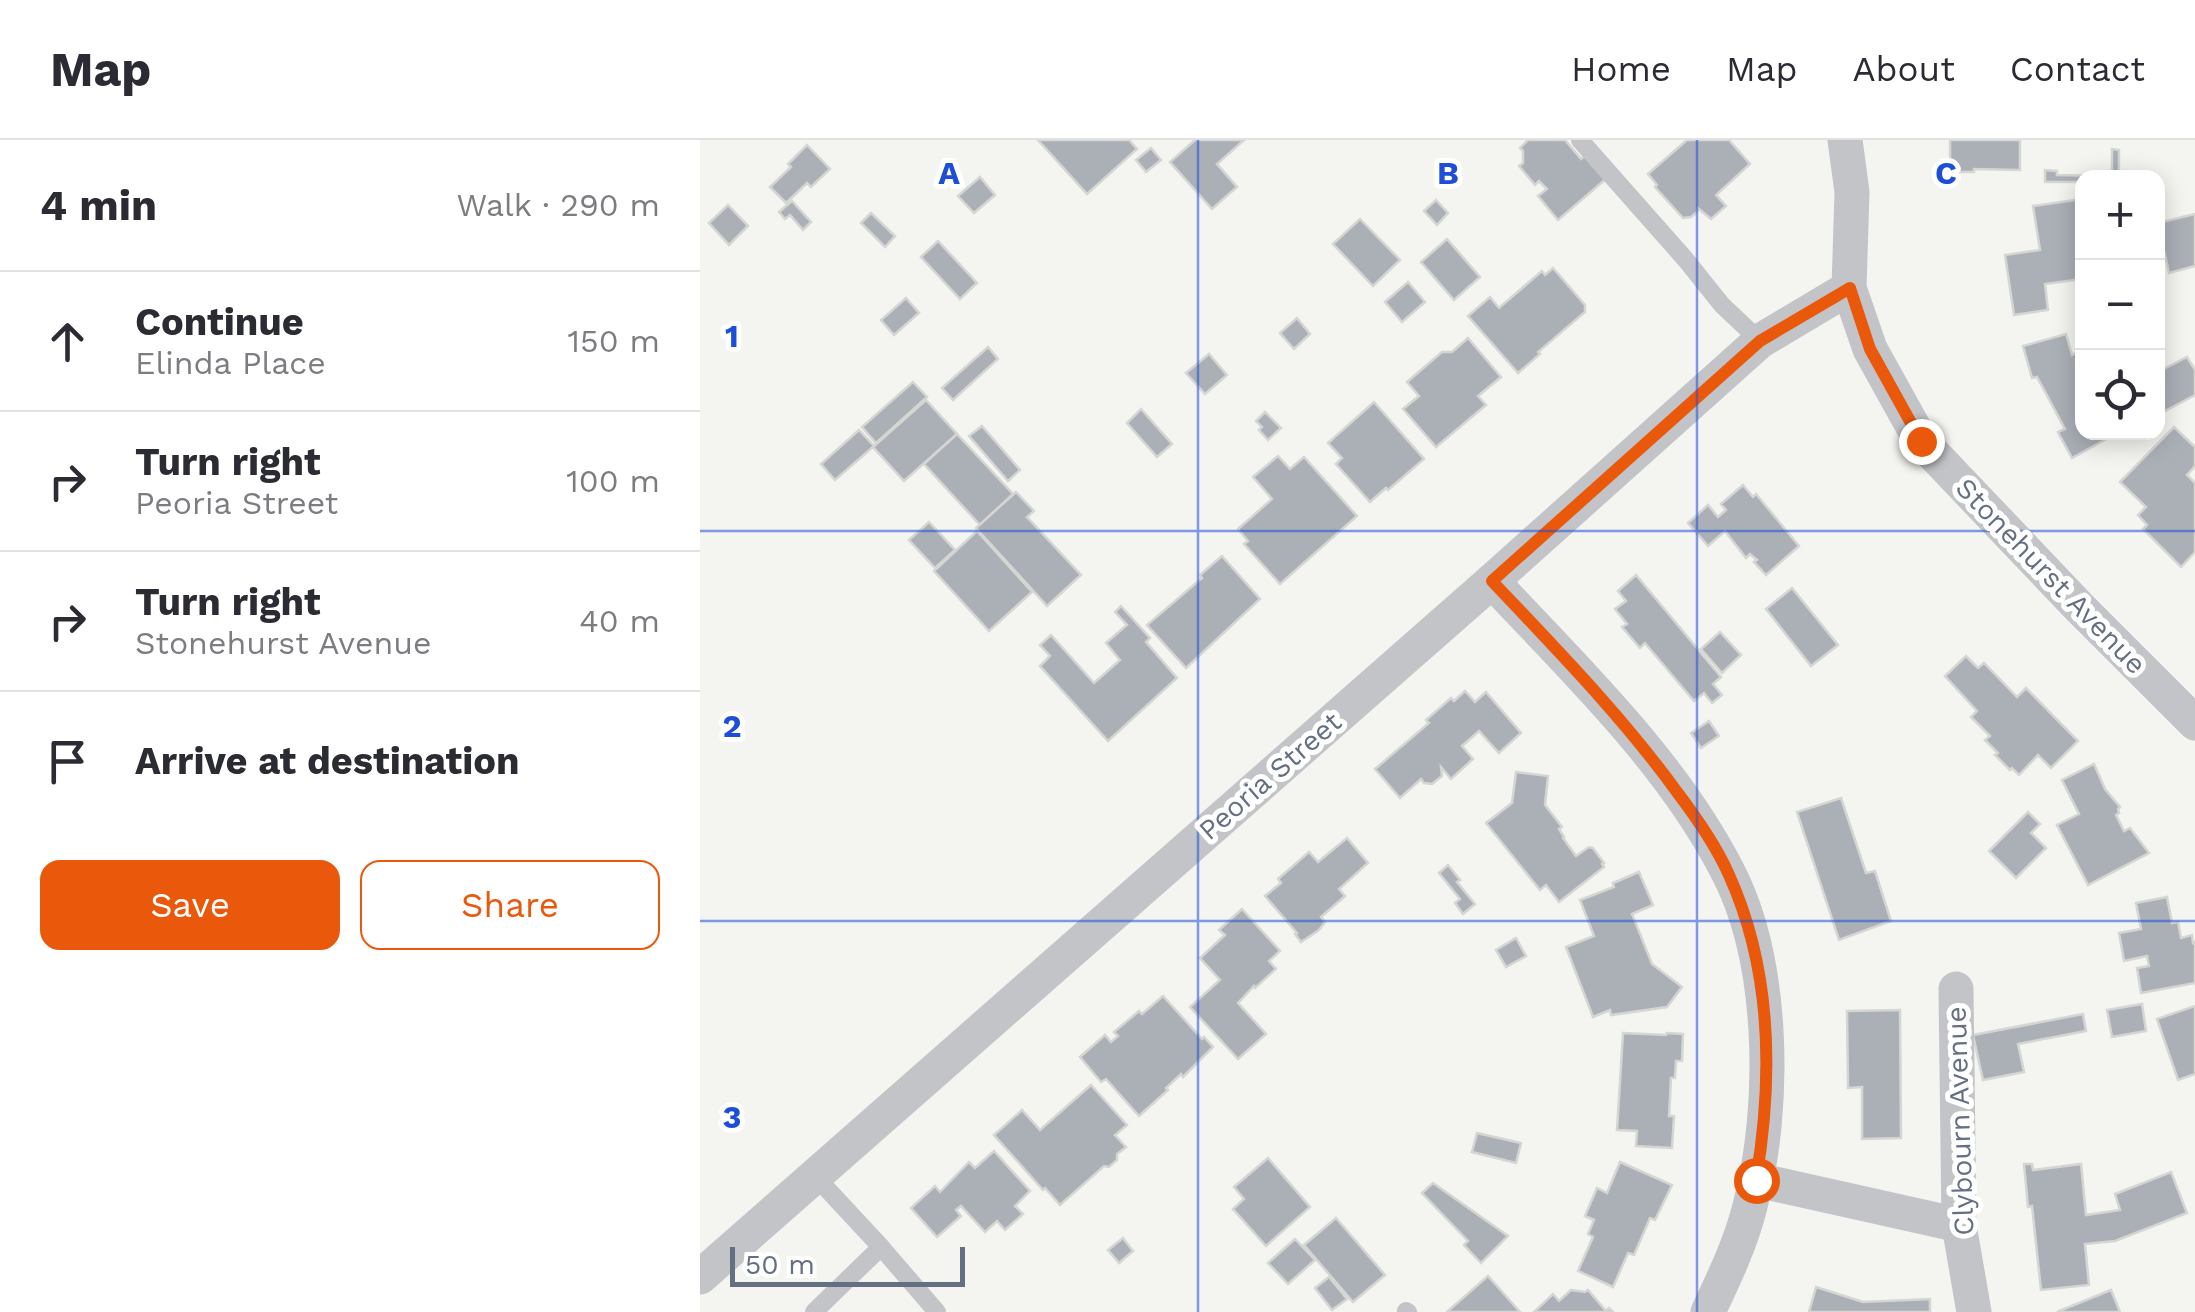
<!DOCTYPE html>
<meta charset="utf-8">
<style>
:root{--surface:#fff;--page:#f7f7f7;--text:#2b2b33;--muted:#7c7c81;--line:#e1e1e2;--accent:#ea580c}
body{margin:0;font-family:"Work Sans",sans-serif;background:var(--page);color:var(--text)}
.controls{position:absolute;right:30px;top:30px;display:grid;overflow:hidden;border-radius:20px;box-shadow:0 5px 25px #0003}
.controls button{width:90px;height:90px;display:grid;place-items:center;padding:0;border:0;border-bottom:2px solid var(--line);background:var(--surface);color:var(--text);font:50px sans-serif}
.scale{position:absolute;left:30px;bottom:25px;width:235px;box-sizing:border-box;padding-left:10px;border:5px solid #647081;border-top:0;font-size:28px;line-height:35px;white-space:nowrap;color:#647081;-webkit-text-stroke:8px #fff;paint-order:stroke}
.stop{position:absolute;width:30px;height:30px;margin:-22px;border:8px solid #ea580c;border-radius:50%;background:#fff}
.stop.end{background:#ea580c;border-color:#fff;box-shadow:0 2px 10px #0008}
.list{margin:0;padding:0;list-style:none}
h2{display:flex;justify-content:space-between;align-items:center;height:130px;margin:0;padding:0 40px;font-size:42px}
h2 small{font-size:32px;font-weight:400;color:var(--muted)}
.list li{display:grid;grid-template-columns:65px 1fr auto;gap:30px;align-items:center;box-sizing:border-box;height:140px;padding:0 40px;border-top:2px solid var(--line)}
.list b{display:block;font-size:38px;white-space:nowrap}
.list p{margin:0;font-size:32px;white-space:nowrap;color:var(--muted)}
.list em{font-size:32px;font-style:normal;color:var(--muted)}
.actions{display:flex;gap:20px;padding:30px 40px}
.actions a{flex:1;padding:22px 0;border:2px solid var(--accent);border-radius:20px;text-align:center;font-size:35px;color:var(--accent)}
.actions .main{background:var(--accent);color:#fff}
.icon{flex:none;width:55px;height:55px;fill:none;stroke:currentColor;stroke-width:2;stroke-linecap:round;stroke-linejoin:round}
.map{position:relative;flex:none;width:1495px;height:1172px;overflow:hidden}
header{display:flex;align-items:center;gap:60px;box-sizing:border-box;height:140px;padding:0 50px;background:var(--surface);border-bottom:2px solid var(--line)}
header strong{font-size:48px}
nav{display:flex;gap:55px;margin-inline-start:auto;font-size:35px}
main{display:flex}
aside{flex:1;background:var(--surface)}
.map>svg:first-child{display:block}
</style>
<header>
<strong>Map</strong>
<nav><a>Home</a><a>Map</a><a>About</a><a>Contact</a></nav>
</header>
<main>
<aside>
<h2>4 min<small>Walk · 290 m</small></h2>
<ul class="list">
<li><svg class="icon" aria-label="ahead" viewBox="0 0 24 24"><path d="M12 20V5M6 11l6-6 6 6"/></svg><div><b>Continue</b><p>Elinda Place</p></div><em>150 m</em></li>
<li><svg class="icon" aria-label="right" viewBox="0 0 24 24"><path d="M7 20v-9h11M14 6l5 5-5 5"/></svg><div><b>Turn right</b><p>Peoria Street</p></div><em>100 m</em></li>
<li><svg class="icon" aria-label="right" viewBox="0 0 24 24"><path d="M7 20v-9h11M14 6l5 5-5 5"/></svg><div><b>Turn right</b><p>Stonehurst Avenue</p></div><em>40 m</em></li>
<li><svg class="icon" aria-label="arrive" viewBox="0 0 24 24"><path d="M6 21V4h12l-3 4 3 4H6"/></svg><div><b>Arrive at destination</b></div></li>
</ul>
<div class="actions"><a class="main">Save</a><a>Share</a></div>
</aside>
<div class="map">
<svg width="1495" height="1172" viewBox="0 0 1495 1172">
<rect width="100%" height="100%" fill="#f4f4f0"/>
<g fill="#aab0b6" stroke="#d5d5d3" stroke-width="2.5">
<polygon points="338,0 429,0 437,9 387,54"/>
<polygon points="495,0 544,0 517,24 537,47 512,69 470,22"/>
<polygon points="828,0 865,0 881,19 887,14 907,38 858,80 838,56 847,49 839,41 835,45 819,26 823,23 823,11 820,8"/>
<polygon points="987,0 1029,0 1050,24 1016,55 1026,66 1011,79 998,68 997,72 991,77 983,78 955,47 957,45 948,34"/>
<polygon points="1250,0 1320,0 1320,30 1274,29 1274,32 1253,32 1253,21 1250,21"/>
<polygon points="107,5 130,29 111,47 107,43 86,63 70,47 91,27 88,24"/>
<polygon points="451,8 461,20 446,32 436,20"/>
<polygon points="1412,9 1419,10 1419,38 1382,38 1382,42 1345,42 1345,30 1357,31 1357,35 1407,36 1407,31 1412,31"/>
<polygon points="280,37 295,55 274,73 258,56"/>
<polygon points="1382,59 1382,139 1345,144 1348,170 1314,175 1305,115 1340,110 1333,66"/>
<polygon points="736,60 748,73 737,85 724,71"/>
<polygon points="92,61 111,82 103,90 90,75 85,79 79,72"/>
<polygon points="28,65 48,86 29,105 9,83"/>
<polygon points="171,73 195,96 185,107 161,83"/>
<polygon points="1495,74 1495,126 1469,133 1458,83"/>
<polygon points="660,79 700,120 673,146 633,104"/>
<polygon points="747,99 780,137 754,160 721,122"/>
<polygon points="238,101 277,143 260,159 221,117"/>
<polygon points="853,128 885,165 885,172 838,212 840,214 818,233 768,176 790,157 799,168 842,131 845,135"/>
<polygon points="708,142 725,162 702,182 685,162"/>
<polygon points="206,158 219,173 194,195 181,180"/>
<polygon points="597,178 610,194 594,209 580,193"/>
<polygon points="1366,194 1372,215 1382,210 1382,292 1419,292 1372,318 1358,292 1365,289 1337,237 1332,238 1323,206"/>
<polygon points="768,198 801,237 778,256 786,265 736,307 703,269 719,256 707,242 742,212 752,212"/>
<polygon points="288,207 298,219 253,260 242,248"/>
<polygon points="509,214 527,235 505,254 486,233"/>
<polygon points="1487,217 1495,230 1495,255 1465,271 1458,257 1458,232"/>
<polygon points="213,242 227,257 176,303 162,287"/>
<polygon points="226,260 257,294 204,341 173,307"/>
<polygon points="674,262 724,319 688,350 686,348 670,362 636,324 642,318 628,303"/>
<polygon points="441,269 472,304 457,317 427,283"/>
<polygon points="565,272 581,288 568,300 559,290 562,287 556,281"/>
<polygon points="282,286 320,330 308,341 269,296"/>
<polygon points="1474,287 1495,307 1495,326 1487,335 1495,343 1495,412 1481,427 1443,389 1447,385 1438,375 1446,367 1420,342"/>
<polygon points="159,290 174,306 135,340 121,324"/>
<polygon points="257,294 313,354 280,385 224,324"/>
<polygon points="578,316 590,329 604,317 657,376 580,444 544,404 548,401 538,389 572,359 553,337"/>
<polygon points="1043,345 1053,357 1056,354 1099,406 1066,435 1054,422 1057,420 1050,414 1046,418 1025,391 1008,406 988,383 1008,365 1018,377 1026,370 1021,364"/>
<polygon points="316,352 334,371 327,377 381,435 347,466 276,388"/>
<polygon points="229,382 255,410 235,428 209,400"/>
<polygon points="277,391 332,452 289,491 234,431"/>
<polygon points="522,416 560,459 486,528 447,485 502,438 500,435"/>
<polygon points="936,435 1021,537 1013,544 1022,555 1012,563 1004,553 994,561 945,503 940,508 922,487 927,484 915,469 926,461 918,451"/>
<polygon points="1092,448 1138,505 1111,526 1066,469"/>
<polygon points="421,466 450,498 446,502 477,538 408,601 340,526 350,516 340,505 351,495 394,543 420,520 406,503 427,485 415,472"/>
<polygon points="1020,492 1041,515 1022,533 1001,509"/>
<polygon points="1266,516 1278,528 1284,523 1317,557 1326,548 1378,601 1351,628 1338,615 1319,635 1312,628 1310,630 1295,615 1298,613 1285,600 1290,596 1271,577 1277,571 1245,536"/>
<polygon points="765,551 775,562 786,552 821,593 799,613 779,591 762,606 773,619 751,639 741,627 742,636 732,644 724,643 721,639 700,658 675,629 729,583 726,580 751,558 754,561"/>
<polygon points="1009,581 1019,596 1001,608 991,593"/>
<polygon points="1394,624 1405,649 1420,667 1418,669 1419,673 1416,675 1424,691 1430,688 1449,713 1388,745 1357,685 1379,674 1362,640"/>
<polygon points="816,632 848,636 845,665 862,687 859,689 864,697 863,698 876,716 889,707 893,708 904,723 902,724 904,727 859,762 846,745 840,750 786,683 812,663"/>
<polygon points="1141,658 1166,733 1175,731 1191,781 1139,800 1097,672"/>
<polygon points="1328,672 1340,684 1331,693 1346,708 1316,738 1289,711"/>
<polygon points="647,698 668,723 639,749 645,756 621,777 625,782 619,790 601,802 595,794 597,793 565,756 581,743 578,739 609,712 618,722"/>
<polygon points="748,725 760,740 757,742 775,764 763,774 755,763 760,759 739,733"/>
<polygon points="939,732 953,765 932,774 952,824 982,847 967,867 911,875 910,870 893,877 866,807 894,796 880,760 914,747 913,743"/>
<polygon points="1467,757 1472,783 1478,782 1481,798 1492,795 1493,803 1495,802 1495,843 1441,853 1437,828 1449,826 1447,816 1424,821 1419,793 1441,789 1436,763"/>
<polygon points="542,769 580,811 569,821 576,829 555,848 554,846 538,863 566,894 538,919 490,867 520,840 500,818 525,795 519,790"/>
<polygon points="816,798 826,816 806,827 796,810"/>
<polygon points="463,856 502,899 504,897 513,907 483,937 481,934 466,948 468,950 439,976 406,939 401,942 380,917 405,895 411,902 418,896 414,892 439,871 442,874"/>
<polygon points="1442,864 1446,891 1412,897 1407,870"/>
<polygon points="1495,866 1495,934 1478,940 1457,879"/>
<polygon points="1200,870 1201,998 1162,999 1162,947 1148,948 1147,871"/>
<polygon points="1383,874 1386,891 1318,904 1324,932 1283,940 1273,895"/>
<polygon points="923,893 966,895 967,893 983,894 982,921 976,921 975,938 971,938 969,976 974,976 972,1008 936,1006 937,991 917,990"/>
<polygon points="391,945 427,985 415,995 426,1007 417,1014 417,1020 409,1027 404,1026 360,1065 345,1048 343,1050 294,995 322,970 340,990"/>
<polygon points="777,993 821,1003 816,1023 772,1012"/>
<polygon points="294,1011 330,1051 315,1066 323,1074 305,1090 297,1081 285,1092 261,1066 256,1070 261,1076 237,1097 211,1068 235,1046 240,1052 269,1022 275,1028"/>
<polygon points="568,1018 610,1067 566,1106 533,1069 544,1059 534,1047"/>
<polygon points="920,1022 972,1045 955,1080 950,1078 934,1115 928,1113 913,1147 878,1131 893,1097 888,1094 894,1080 885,1076 897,1048 907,1053"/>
<polygon points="1324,1024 1332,1024 1333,1030 1381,1024 1386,1075 1420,1070 1415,1054 1471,1032 1487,1073 1415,1101 1385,1104 1389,1145 1341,1150 1332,1066 1328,1067"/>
<polygon points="733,1043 808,1096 781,1123 764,1105 768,1101 722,1053"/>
<polygon points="636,1078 685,1135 653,1162 604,1105"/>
<polygon points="423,1098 433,1111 419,1123 408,1110"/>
<polygon points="595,1099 615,1120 588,1144 568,1123"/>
<polygon points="788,1136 820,1172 750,1172 748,1171"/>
<polygon points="629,1137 647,1159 632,1170 615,1148"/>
<polygon points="1116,1147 1163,1162 1230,1159 1230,1172 1109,1172"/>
<polygon points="871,1150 885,1152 888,1150 906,1171 909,1168 913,1172 834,1172 853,1154 859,1161"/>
<polygon points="1411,1150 1420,1172 1357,1172"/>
</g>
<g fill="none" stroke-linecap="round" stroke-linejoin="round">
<g stroke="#c2c4c8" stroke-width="18">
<polyline points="880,0 986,120 1022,165 1060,201"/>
<polyline points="115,1036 181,1107"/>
<polyline points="706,1171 708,1172"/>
<polyline points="114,1172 181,1107 237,1172"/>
</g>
<g stroke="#c2c4c8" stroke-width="35">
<polyline points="1145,0 1152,52 1149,148 1170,209 1221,301 1379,467 1495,583"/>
<path d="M792,441C876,531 970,620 1027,730C1075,821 1076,968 1050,1066C1041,1103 1024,1138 1008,1172"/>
<polyline points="1256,849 1259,1085 1274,1172"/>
<polyline points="1057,1040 1259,1085"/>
<polyline points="0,1137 792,441 1060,201 1149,148"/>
</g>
</g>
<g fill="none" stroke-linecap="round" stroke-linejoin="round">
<path stroke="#ea580c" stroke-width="12" d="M1056,1040C1073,939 1072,830 1029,735C1016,705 996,677 977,652C922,576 856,509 792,441L1060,201L1150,148L1170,209L1221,301"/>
</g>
<path fill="none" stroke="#1d4ed8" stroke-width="2.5" stroke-opacity="0.55" d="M498,0V1172M997,0V1172M0,391H1495M0,781H1495"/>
<g text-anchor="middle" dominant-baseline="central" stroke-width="10" stroke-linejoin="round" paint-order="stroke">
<g font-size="28" fill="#647081" stroke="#fff">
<text transform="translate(1351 436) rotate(46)">Stonehurst Avenue</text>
<text transform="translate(570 636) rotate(-41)">Peoria Street</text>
<text transform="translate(1260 981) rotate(-92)">Clybourn Avenue</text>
</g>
</g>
<g font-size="32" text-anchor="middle" font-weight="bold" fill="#1d4ed8" stroke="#fff" stroke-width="10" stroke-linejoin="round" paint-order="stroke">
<text x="249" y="44">A</text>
<text x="748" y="44">B</text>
<text x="1246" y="44">C</text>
<text x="32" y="207">1</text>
<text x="32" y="597">2</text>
<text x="32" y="988">3</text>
</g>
</svg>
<div class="controls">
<button>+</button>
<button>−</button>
<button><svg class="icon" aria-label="locate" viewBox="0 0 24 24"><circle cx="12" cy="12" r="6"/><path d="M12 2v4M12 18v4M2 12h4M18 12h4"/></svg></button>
</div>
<div class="scale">50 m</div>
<div class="stop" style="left:1056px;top:1040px"></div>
<div class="stop end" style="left:1221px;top:301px"></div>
</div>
</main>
